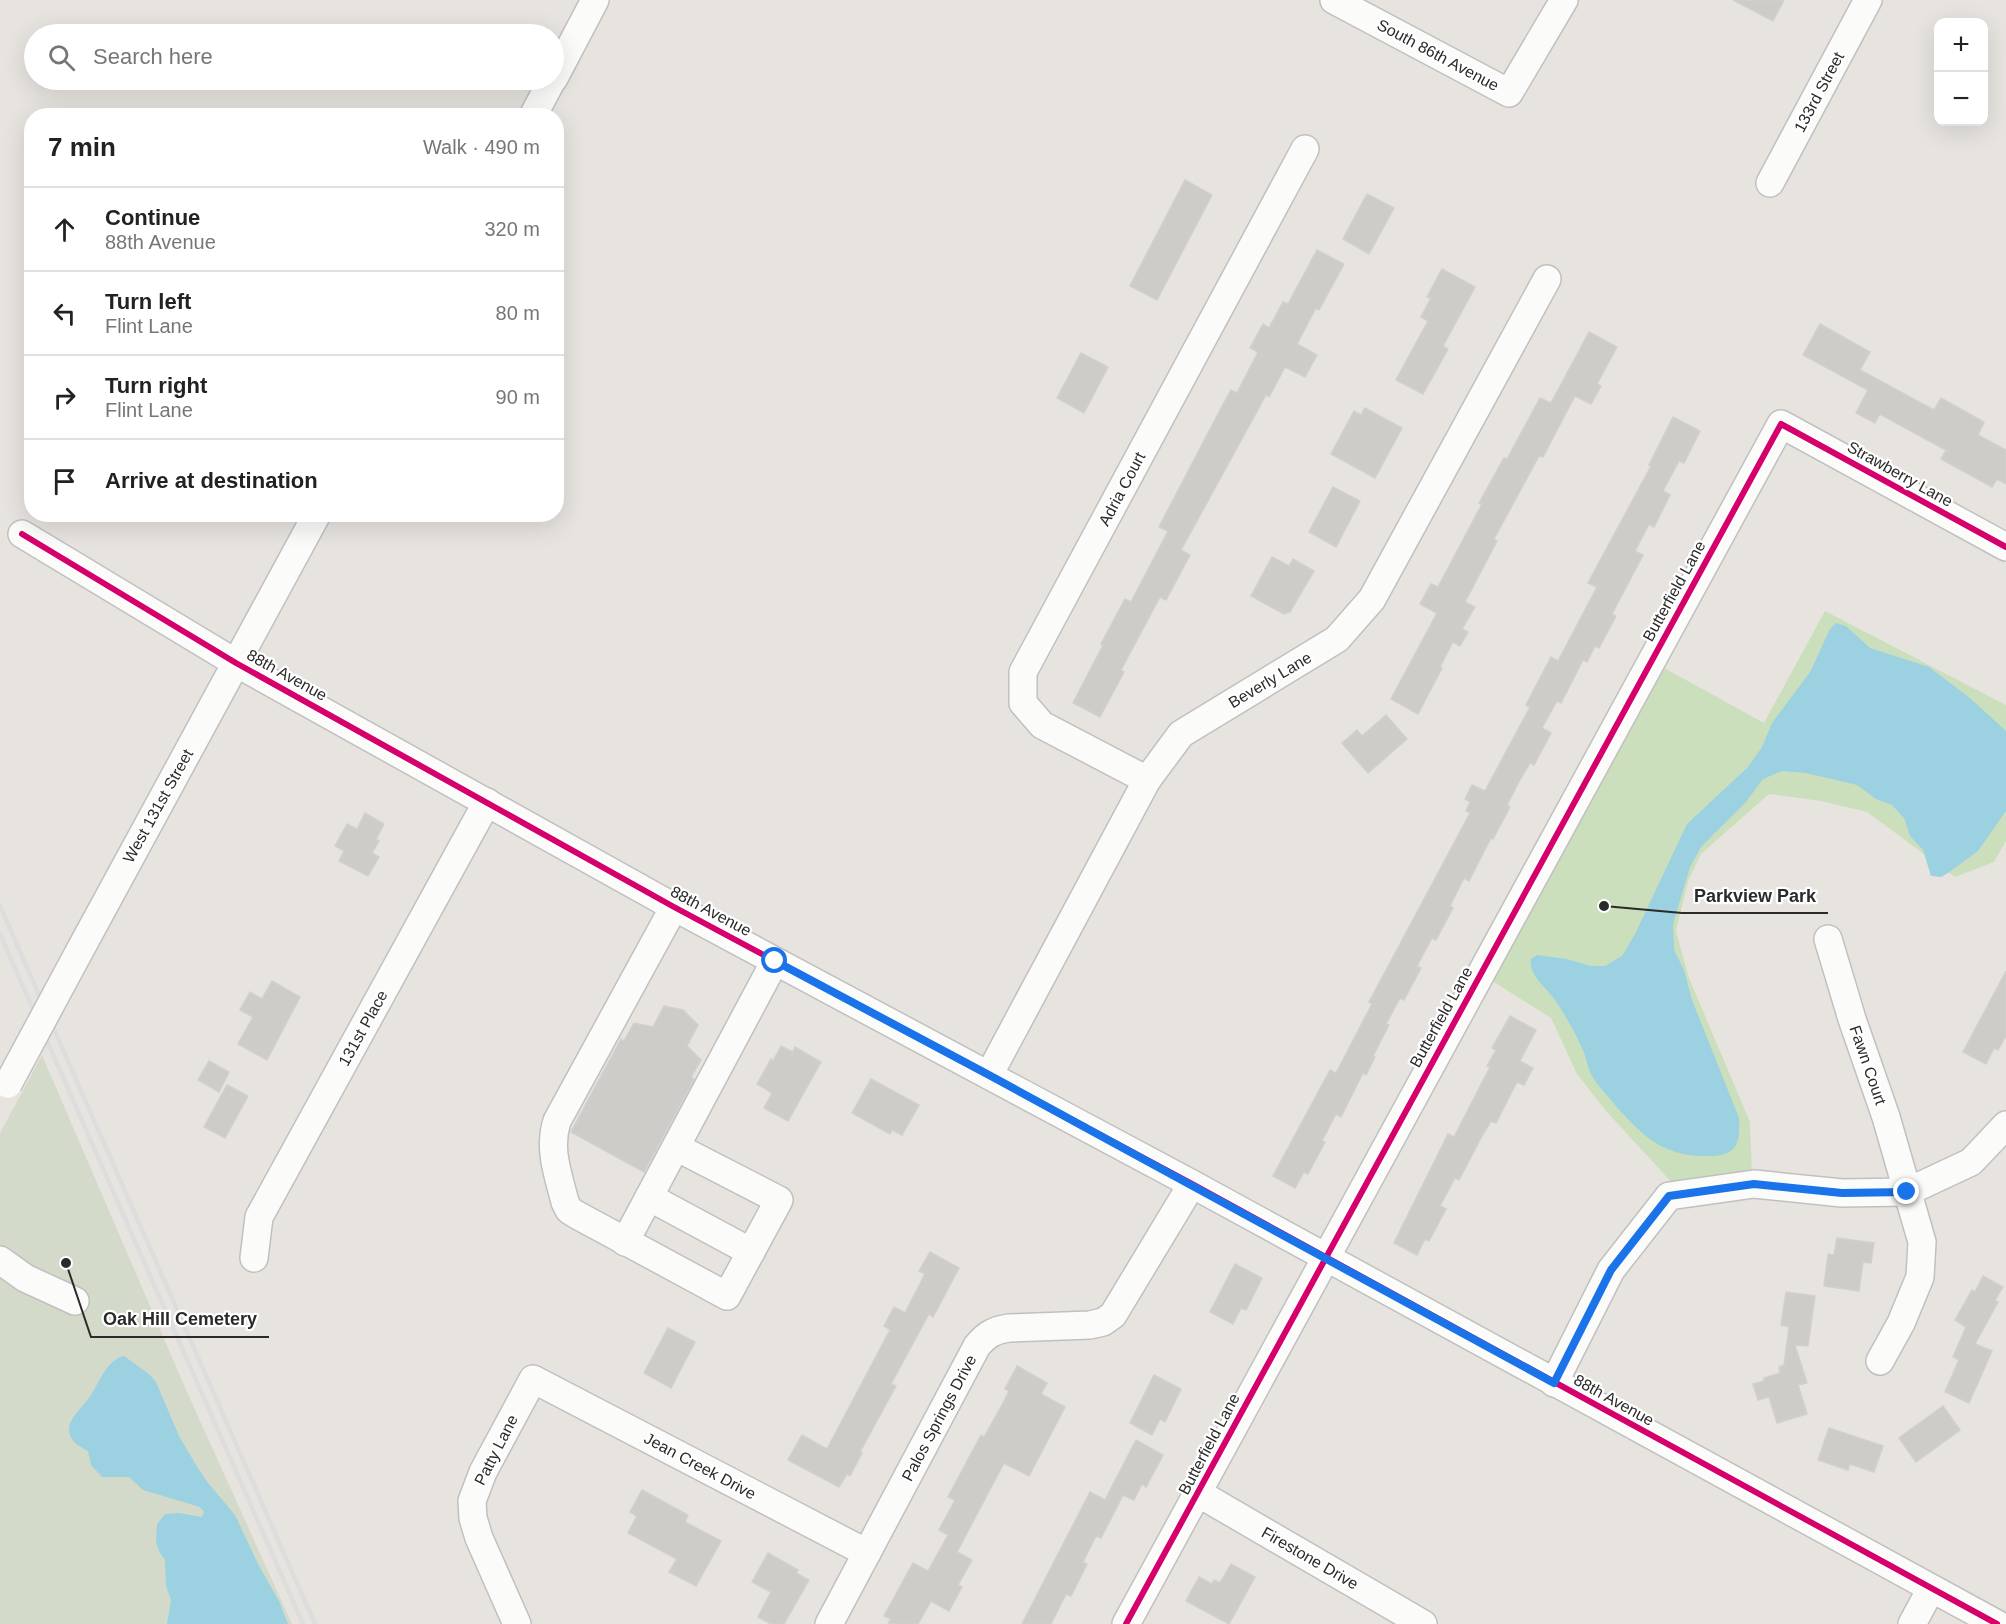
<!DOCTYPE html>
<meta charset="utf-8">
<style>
:root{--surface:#fff;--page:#f6f6f6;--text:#222;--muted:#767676;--line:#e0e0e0}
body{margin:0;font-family:Arial,sans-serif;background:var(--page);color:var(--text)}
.controls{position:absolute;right:18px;top:18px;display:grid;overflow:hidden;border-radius:12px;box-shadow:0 6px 24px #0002}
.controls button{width:54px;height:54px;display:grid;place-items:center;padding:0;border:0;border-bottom:2px solid var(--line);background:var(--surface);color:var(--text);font:30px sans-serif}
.stop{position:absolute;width:18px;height:18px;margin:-14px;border:4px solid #1a73e8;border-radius:50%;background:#fff}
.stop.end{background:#1a73e8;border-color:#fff;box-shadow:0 2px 6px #0008}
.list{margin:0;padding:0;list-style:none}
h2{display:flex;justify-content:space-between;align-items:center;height:78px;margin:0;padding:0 24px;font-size:26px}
h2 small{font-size:20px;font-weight:400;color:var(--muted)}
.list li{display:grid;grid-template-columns:39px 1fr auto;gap:18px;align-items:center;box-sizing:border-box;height:84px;padding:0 24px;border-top:2px solid var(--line)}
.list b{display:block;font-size:22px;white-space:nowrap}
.list p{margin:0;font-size:20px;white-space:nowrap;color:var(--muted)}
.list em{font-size:20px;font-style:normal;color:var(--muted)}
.icon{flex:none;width:33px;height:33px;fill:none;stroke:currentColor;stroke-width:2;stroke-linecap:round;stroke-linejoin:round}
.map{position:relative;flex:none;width:2006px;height:1624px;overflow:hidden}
.search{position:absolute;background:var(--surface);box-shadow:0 6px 24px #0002;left:24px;top:24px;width:540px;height:66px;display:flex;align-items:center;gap:15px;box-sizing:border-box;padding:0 21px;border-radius:33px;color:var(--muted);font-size:22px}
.panel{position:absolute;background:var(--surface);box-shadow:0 6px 24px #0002;left:24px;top:108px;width:540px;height:414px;border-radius:24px}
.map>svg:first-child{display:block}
</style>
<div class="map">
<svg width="2006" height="1624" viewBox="0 0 2006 1624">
<rect width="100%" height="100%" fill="#e7e4e0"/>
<polygon fill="#ccdfbc" points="1825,611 2006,705 2006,841 1994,862 1955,877 1867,812 1821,801 1769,794 1701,854 1688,881 1676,931 1689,978 1750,1122 1752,1176 1719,1175 1675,1186 1606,1111 1577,1074 1551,1018 1486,977 1657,664 1764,723"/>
<polygon fill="#d4dac9" points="42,1055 187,1392 292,1624 0,1624 0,1133"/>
<g fill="#9bd1e1">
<path d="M1836,623L1846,626L1870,648L1929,667L1970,698L2006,731V811L1978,851L1948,873L1941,877L1931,876L1923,850L1910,836L1904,818L1892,805L1876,799L1857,785L1806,773L1782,771L1763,779L1746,802L1701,847L1690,867L1673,924L1674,950L1684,970L1692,1000L1739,1118C1740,1140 1739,1154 1713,1156C1666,1158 1645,1139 1616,1106C1608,1096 1597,1086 1591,1074C1587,1066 1586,1056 1582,1048C1575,1032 1565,1015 1555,1000C1547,988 1528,975 1531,959L1537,955L1567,959L1591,966H1605L1622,956L1635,934L1687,824L1748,767L1762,747L1772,723L1810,672L1830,629Z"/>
<path d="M124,1356L149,1374L156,1382L179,1436L196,1465L208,1483L235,1515L258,1564L279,1601L288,1624H167L171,1600L166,1586L165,1560L160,1553L156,1543L157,1524L165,1514L179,1513L202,1517L204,1512L200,1507L143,1490L129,1477H102L91,1465L88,1451C79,1446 70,1442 69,1431C68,1418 84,1406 91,1395C99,1383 107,1359 124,1356Z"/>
</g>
<g fill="#ceccc9" stroke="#d2d0cc" stroke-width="1.5">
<polygon points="1733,0 1784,0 1773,21"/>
<polygon points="1185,180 1212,195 1157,300 1130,286"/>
<polygon points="1367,194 1394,208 1369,254 1343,239"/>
<polygon points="1317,250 1344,264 1319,310 1316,308 1297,344 1317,355 1305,377 1285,367 1269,397 1266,395 1181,550 1190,555 1166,600 1160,597 1121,670 1124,672 1100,717 1073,703 1103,645 1101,644 1125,599 1131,602 1168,531 1159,527 1221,408 1231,390 1237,393 1258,352 1250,348 1263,324 1269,328 1283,302 1288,304"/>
<polygon points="1442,269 1475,287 1443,346 1448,349 1423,394 1396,380 1428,321 1421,317 1431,298 1427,297"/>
<polygon points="1820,324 1870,352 1860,370 1934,410 1941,398 1984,422 1978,435 2006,450 2006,484 1997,479 1992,487 1941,459 1946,450 1920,436 1880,414 1875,423 1856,413 1868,390 1803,355"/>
<polygon points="1589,332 1617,347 1597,384 1601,386 1591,404 1575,396 1543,457 1539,456 1494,539 1497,541 1465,602 1475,607 1462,629 1468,632 1460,646 1453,642 1440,667 1442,668 1418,714 1391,699 1437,613 1420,604 1431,584 1438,587 1482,504 1479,503 1504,458 1507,459 1540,398 1551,403"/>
<polygon points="1081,353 1108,367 1084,413 1057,398"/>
<polygon points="1365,408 1402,428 1375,478 1331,454 1354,411 1361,415"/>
<polygon points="1673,417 1700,431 1684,463 1679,461 1663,491 1670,495 1654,527 1649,524 1635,551 1643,555 1612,614 1616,616 1599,648 1595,646 1587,662 1583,660 1561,703 1557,701 1542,728 1551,733 1534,765 1530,763 1521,778 1507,805 1510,807 1493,839 1491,838 1469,881 1464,878 1450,906 1453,908 1436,940 1432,938 1417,966 1421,968 1404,1000 1400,998 1386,1024 1389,1025 1373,1056 1375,1057 1366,1075 1363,1073 1341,1117 1336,1114 1322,1141 1325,1142 1308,1174 1304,1172 1295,1188 1273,1176 1330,1070 1336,1073 1372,1004 1369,1002 1470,813 1466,811 1470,802 1465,799 1472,785 1485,791 1530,707 1526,705 1551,657 1558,661 1597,587 1588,583 1651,466 1649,465"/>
<polygon points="1333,487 1360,501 1336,547 1309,532"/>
<polygon points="1272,557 1289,566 1293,559 1314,571 1290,612 1284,614 1251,596"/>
<polygon points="1386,715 1407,739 1368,773 1342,743 1357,730 1362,736"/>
<polygon points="365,813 384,824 376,839 379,841 372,853 379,857 368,876 339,861 344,851 335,846 347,824 357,829"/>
<polygon points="2006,971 2006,1036 1998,1050 1994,1048 1986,1064 1963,1052"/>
<polygon points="272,981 300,997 267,1060 238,1044 253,1017 240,1010 250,992 262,999"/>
<polygon points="664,1006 683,1010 698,1025 687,1046 701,1060 691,1077 694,1079 644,1172 571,1132 621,1039 624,1041 634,1023 653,1027"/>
<polygon points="1510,1016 1536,1030 1520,1061 1533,1068 1524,1085 1517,1082 1496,1123 1491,1121 1482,1136 1459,1180 1455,1178 1440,1206 1446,1209 1429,1241 1425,1239 1417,1255 1394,1243 1448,1134 1454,1137 1490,1067 1487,1066 1496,1050 1492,1048"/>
<polygon points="781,1046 793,1052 795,1047 821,1062 788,1121 764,1108 772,1093 757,1084 771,1059 773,1061"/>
<polygon points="209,1061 229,1072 219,1092 198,1080"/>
<polygon points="871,1079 919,1105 902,1135 892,1130 890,1134 852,1113"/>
<polygon points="227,1085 248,1096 225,1138 204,1127"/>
<polygon points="1837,1238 1874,1243 1871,1263 1863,1262 1859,1291 1824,1286 1828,1254 1834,1255"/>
<polygon points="930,1252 959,1268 933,1317 929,1314 891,1384 896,1386 860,1452 862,1453 850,1476 847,1474 839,1487 788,1460 802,1435 827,1449 890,1330 884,1326 894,1307 905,1313 925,1274 919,1271"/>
<polygon points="1235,1264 1262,1278 1246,1310 1241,1308 1233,1324 1210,1312"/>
<polygon points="1983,1276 2003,1287 1995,1300 1998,1302 1975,1344 1992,1351 1969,1403 1945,1392 1959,1360 1953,1357 1966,1327 1955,1320 1972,1290 1975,1292"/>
<polygon points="1786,1292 1815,1296 1808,1346 1795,1345 1807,1383 1798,1385 1807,1414 1777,1423 1769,1397 1758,1400 1753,1384 1764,1381 1764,1378 1780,1373 1779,1367 1784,1365 1789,1327 1781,1325"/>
<polygon points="668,1328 695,1342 671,1388 644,1373"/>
<polygon points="1017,1366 1047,1383 1041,1394 1065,1407 1029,1476 1004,1463 957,1552 972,1560 958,1585 962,1587 949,1611 931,1601 918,1624 888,1624 891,1619 884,1616 913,1563 928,1571 948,1535 939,1530 955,1500 948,1497 981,1435 984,1437 1002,1405 1009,1391 1005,1389"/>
<polygon points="1154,1375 1181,1389 1165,1422 1160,1419 1152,1435 1130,1423"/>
<polygon points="1943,1406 1960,1430 1916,1462 1899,1438"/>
<polygon points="1829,1428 1883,1446 1874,1472 1850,1464 1848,1470 1818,1460"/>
<polygon points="1136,1440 1163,1455 1146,1487 1142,1484 1134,1500 1123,1495 1101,1538 1096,1536 1083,1562 1087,1564 1071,1596 1066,1594 1051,1624 1022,1624 1090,1492 1105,1500"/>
<polygon points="642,1490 688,1515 685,1522 721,1541 696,1586 669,1572 677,1559 628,1533 637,1516 630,1512"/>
<polygon points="768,1553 798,1570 796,1573 809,1580 784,1624 771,1624 758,1617 771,1592 752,1582"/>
<polygon points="1231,1564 1255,1577 1229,1624 1186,1601 1199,1577 1212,1584 1214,1580 1220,1583"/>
</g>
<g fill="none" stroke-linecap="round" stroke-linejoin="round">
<g stroke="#c1c0c1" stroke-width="30">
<g id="minor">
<polyline points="1334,0 1509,93 1564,0"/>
<polyline points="554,78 595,0"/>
<polyline points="533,116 552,80"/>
<polyline points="1770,183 1868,0"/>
<polyline points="22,534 236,663 674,907 1192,1184 1997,1624"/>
<polyline points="1147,780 1042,725 1023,703 1023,672 1305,149"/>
<path d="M674,907L557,1121C548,1149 558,1174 565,1202L569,1210L577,1215L727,1296L779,1200L676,1147"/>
<polyline points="1828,939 1852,1019 1886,1117 1922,1242 1920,1277 1901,1323 1880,1361"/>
<polyline points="79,952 317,514"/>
<polyline points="989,1075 1147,780 1181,734 1337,639 1372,599 1547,279"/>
<polyline points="649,1197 751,1252"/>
<polyline points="625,1242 775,961"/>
<polyline points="254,1258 259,1217 487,802"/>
<polyline points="0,1260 25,1278 75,1301"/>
<polyline points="1554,1383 1611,1270 1669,1196 1754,1184 1842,1193 1907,1192 1971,1162 2006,1125"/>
<polyline points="1198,1493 1423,1624"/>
<polyline points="517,1624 479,1538 473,1518 472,1501 483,1472 533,1379 867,1553"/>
<path d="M829,1624L977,1346C986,1335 994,1330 1009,1328L1090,1325L1103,1322L1113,1315L1192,1184"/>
<polyline points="1126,1624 1781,424 2006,547"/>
<polyline points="1912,1624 1931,1589"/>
</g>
</g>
<use href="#minor" stroke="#fbfbfa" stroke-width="27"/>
<g stroke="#ddddde" stroke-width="4.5">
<polyline points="0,906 315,1624"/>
<polyline points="0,934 303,1624"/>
</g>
<g stroke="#c1c0c1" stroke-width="30" stroke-linecap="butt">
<polyline id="minor-bridge" points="8,1084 79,952"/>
</g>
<use href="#minor-bridge" stroke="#fbfbfa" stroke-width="27"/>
<g stroke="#fff" stroke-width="10">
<g id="cycleway">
<polyline points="22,534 236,663 674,907 1192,1184 1997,1624"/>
<polyline points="1126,1624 1781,424 2006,547"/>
</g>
</g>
<use href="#cycleway" stroke="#d6006c" stroke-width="6"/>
</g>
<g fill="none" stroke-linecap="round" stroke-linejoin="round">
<polyline stroke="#1a73e8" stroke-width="8" points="775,961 989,1075 1554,1383 1611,1270 1669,1196 1754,1184 1842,1193 1907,1192"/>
</g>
<g text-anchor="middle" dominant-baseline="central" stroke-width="4.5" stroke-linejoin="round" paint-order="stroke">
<g font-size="16" fill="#2a2a2a" stroke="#fff">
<text transform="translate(1438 55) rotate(28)">South 86th Avenue</text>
<text transform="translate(1819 92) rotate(-62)">133rd Street</text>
<text transform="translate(1900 474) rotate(29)">Strawberry Lane</text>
<text transform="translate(1122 489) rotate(-62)">Adria Court</text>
<text transform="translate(1674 591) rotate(-61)">Butterfield Lane</text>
<text transform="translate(287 675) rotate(29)">88th Avenue</text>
<text transform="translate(1270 680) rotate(-31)">Beverly Lane</text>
<text transform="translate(158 806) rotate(-61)">West 131st Street</text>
<text transform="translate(711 911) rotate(28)">88th Avenue</text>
<text transform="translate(1441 1017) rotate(-61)">Butterfield Lane</text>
<text transform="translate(363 1028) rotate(-61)">131st Place</text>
<text transform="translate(1868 1065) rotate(71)">Fawn Court</text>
<text transform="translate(1614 1400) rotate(29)">88th Avenue</text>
<text transform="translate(939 1418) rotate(-62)">Palos Springs Drive</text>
<text transform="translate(1209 1444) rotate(-62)">Butterfield Lane</text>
<text transform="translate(496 1450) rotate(-63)">Patty Lane</text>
<text transform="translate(700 1466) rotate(28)">Jean Creek Drive</text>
<text transform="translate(1310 1558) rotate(30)">Firestone Drive</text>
</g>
</g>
<path fill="none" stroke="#2a2a2a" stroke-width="2" d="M1604 906L1682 913H1828M66 1263L91 1337H269"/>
<g fill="#2a2a2a" stroke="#fff" stroke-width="2">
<circle cx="1604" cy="906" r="6"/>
<circle cx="66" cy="1263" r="6"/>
</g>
<g font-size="18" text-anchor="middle" font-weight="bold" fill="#2a2a2a" stroke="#fff" stroke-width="4.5" stroke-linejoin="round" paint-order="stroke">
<text x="1755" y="902">Parkview Park</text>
<text x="180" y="1325">Oak Hill Cemetery</text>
</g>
</svg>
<div class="controls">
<button>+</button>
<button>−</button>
</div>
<div class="stop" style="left:775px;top:961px"></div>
<div class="stop end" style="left:1907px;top:1192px"></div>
<div class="search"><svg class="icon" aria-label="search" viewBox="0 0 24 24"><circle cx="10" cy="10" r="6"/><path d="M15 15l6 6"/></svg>Search here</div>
<section class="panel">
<h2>7 min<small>Walk · 490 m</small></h2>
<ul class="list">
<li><svg class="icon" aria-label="ahead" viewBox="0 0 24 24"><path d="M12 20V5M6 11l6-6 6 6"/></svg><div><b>Continue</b><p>88th Avenue</p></div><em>320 m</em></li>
<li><svg class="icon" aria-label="left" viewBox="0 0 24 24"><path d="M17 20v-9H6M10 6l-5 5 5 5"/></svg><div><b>Turn left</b><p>Flint Lane</p></div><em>80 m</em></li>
<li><svg class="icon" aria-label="right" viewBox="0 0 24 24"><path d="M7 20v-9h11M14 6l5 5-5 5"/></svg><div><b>Turn right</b><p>Flint Lane</p></div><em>90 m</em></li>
<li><svg class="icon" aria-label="arrive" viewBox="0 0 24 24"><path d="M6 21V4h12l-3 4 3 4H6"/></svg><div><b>Arrive at destination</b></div></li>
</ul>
</section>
</div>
